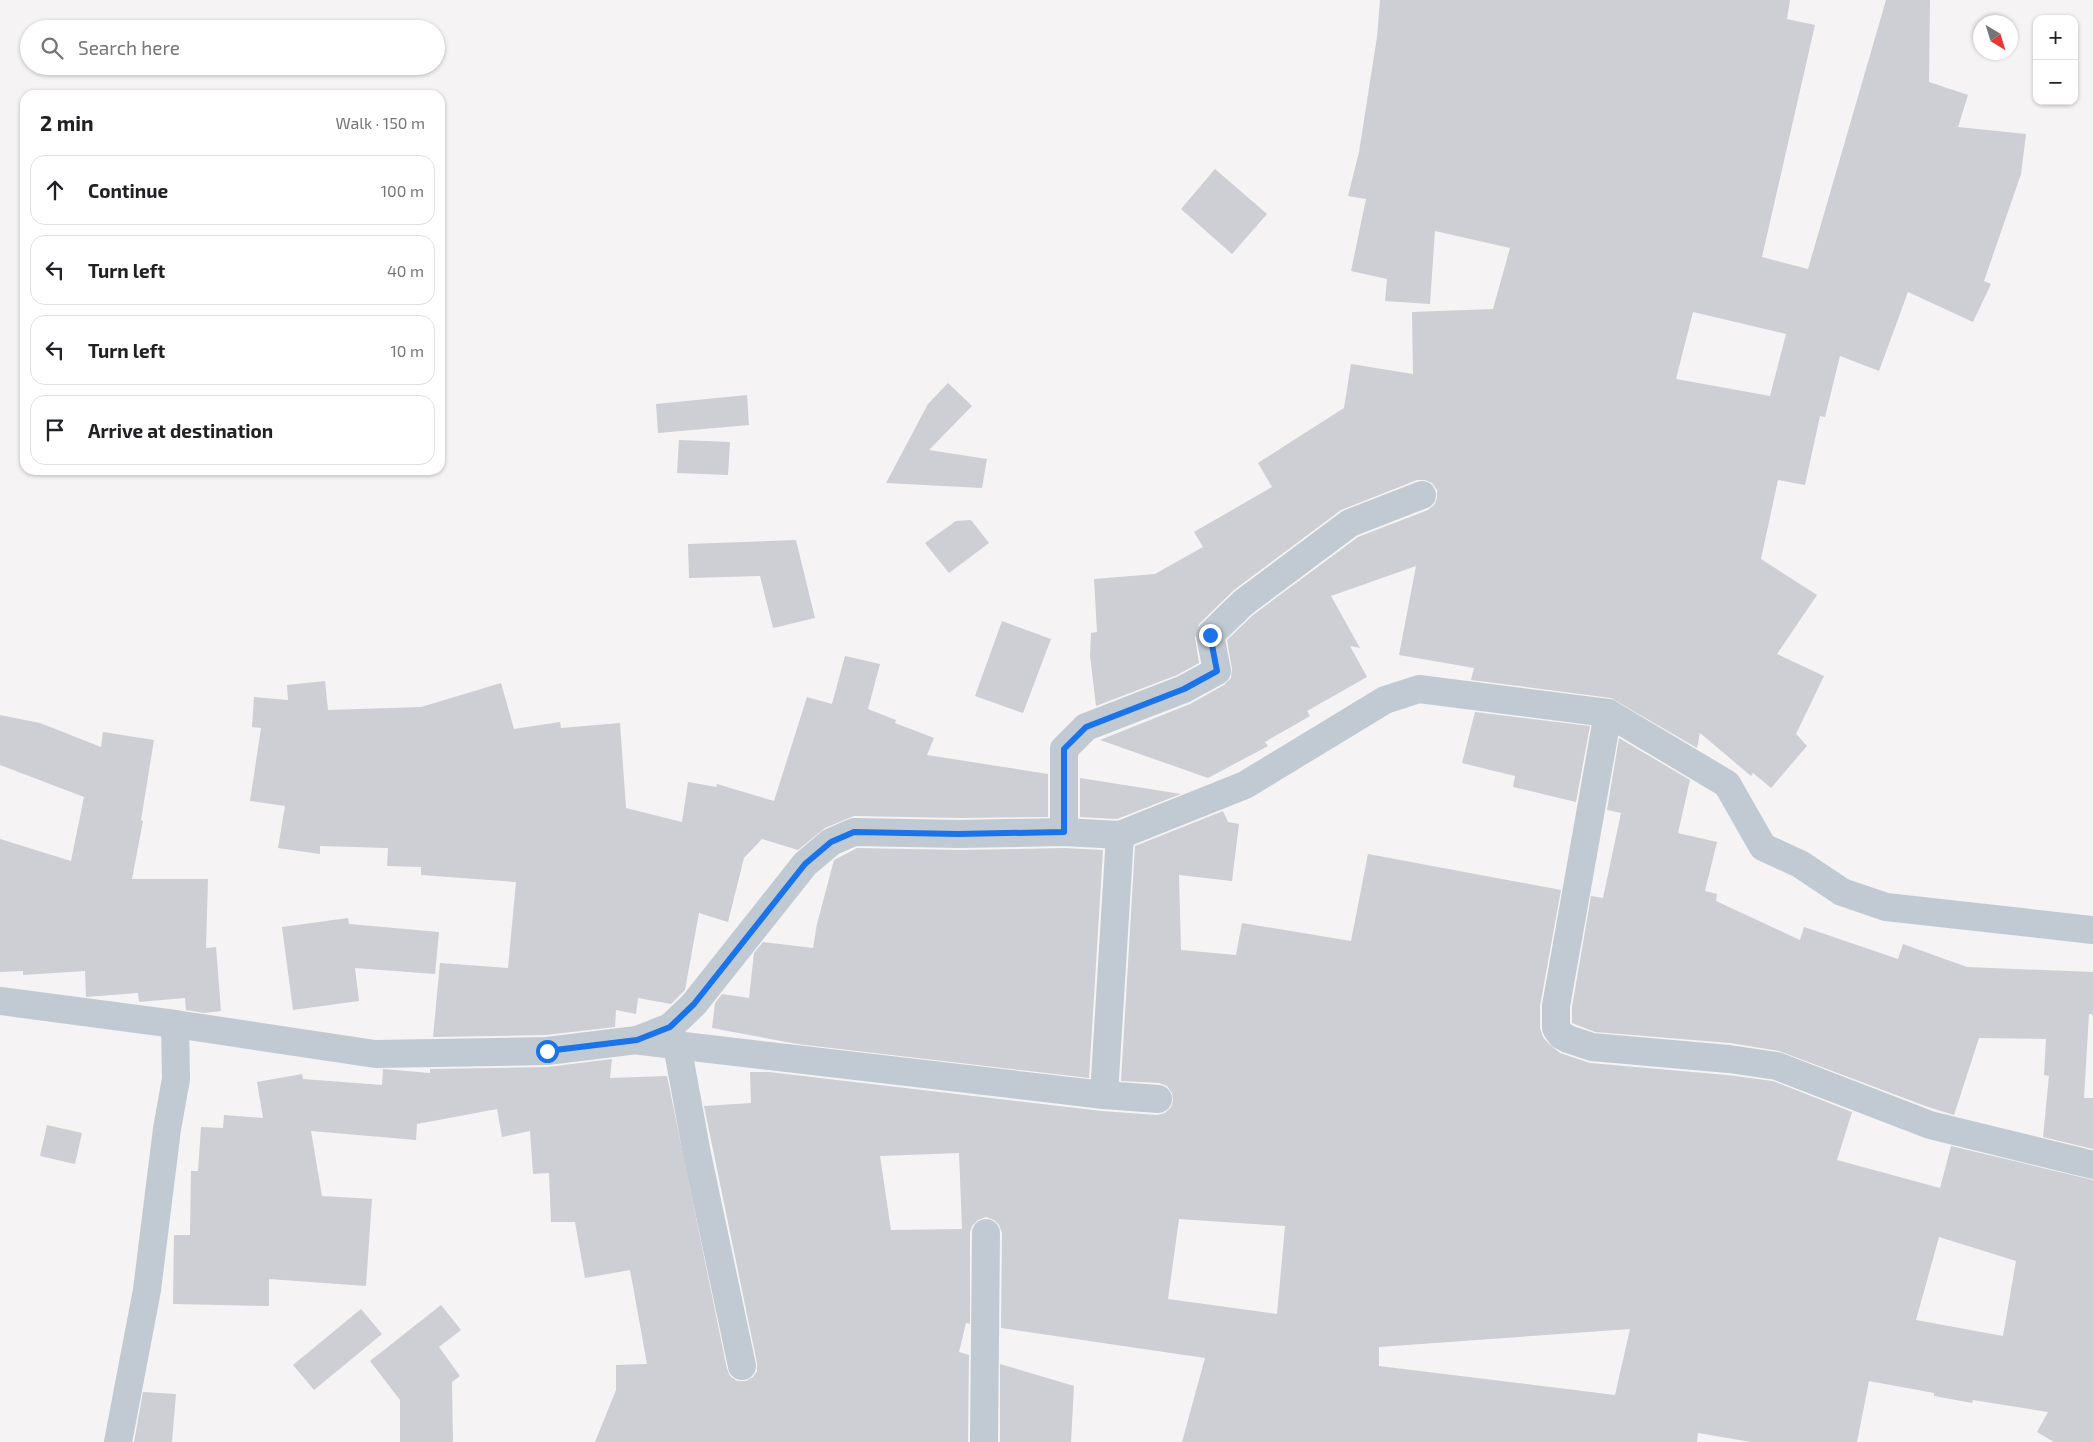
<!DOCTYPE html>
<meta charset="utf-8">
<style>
:root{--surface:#fff;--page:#f6f6f6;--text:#202124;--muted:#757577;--line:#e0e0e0}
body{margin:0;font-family:"Exo 2",sans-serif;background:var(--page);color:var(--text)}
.controls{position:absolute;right:15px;top:15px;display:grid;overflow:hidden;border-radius:10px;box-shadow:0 1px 4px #0004}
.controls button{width:45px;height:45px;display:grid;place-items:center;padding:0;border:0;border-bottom:1px solid var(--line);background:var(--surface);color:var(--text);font:25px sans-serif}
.compass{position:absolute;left:1973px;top:15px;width:45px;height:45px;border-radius:50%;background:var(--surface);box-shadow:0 1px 4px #0004;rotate:142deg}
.stop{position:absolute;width:15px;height:15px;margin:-11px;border:4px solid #1a73e8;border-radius:50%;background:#fff}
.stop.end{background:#1a73e8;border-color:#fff;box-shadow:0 1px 5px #0008}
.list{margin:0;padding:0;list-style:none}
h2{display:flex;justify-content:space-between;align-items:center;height:65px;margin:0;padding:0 20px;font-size:21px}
h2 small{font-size:16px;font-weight:400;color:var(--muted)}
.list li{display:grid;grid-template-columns:32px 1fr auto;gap:15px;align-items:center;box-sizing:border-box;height:70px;margin:0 10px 10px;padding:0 10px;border:1px solid var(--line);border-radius:15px}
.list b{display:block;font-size:19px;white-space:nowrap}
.list em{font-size:16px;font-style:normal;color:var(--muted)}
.icon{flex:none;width:28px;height:28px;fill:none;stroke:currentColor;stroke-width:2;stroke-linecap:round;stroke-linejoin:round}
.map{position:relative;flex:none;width:2093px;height:1442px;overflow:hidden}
.search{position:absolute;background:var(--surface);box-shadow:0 1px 4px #0004;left:20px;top:20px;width:425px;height:55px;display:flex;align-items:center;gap:12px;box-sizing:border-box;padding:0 18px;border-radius:28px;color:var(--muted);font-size:19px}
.panel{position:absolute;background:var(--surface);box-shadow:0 1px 4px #0004;left:20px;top:90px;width:425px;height:385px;border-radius:15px}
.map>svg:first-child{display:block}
</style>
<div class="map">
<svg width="2093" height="1442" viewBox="0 0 2093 1442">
<rect width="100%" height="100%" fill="#f5f3f3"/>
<g fill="#cdcfd5" fill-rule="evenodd">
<path d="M1380,0H1790L1787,19L1815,25L1762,257L1808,269L1886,0H1930L1929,82L1968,95L1958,127L2026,134L2021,174L1984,281L1991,284L1973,322L1908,292L1879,371L1840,356L1825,417L1820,416L1805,485L1778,480L1761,559L1817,595L1777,654L1824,676L1796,734L1807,746L1771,788L1753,773L1751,776L1700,733L1697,748L1611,698L1471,680L1474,668L1399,655L1416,566L1331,596L1360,648L1350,646L1367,677L1307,711L1310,716L1265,742L1268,746L1208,778L1100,740L1190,704L1224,685L1231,678L1232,669L1227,640L1253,615L1358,537L1428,510L1434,505L1437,498V490L1432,483L1425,480H1417L1341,510L1234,590L1199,624L1195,638L1199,663L1177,675L1096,706L1090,655L1091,633L1097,632L1094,579L1155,574L1203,547L1194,532L1272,487L1258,463L1344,408L1351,364L1413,374L1412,312L1493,309L1510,248L1435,231L1430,304L1385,301L1387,279L1351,271L1366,199L1348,196L1359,152L1377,37ZM1693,312L1786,334L1770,396L1676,379Z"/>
<polygon points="1215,169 1267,214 1232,254 1181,209"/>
<polygon points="948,383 972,406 929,450 987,459 982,488 886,483 928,404"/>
<polygon points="747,395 749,425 658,433 656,404"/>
<polygon points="679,440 730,442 728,475 677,473"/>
<polygon points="971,520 989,543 949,573 925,543 956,521"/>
<polygon points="796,540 815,618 773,628 760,576 689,578 688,544"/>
<polygon points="1002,621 1051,639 1023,713 975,696"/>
<polygon points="845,656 880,664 868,709 896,720 895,723 934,738 927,755 1048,774 1048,817 959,818 854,816 825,828 798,850 762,839 744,858 728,922 699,913 685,990 671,1004 638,998 636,1014 616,1010 615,1027 546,1035 433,1037 440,963 508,968 516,882 421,875 421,867 387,866 388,848 320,846 320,854 278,848 285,806 250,801 261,728 252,727 254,697 288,700 287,685 325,681 328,710 421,707 501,683 514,729 560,722 561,728 620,723 626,808 682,822 688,782 716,787 717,784 774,801 807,697 832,704"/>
<polygon points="1475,712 1590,726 1576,802 1513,787 1515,776 1462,763"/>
<polygon points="0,715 40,723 101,747 103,732 154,740 141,820 143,821 132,879 208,879 206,948 216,947 221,1011 204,1013 186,1010 185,998 139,1002 138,993 86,997 85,971 23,975 23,971 0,972 0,839 71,861 84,797 0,765"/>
<polygon points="1619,738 1690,780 1678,833 1717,842 1705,891 1717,894 1716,901 1800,940 1804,927 1898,959 1903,944 1967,967 2093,972 2093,1015 2089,1014 2084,1098 2093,1098 2093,1149 2043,1137 2049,1076 2044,1075 2046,1039 1979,1038 1954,1115 1928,1107 1779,1051 1730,1043 1595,1032 1572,1023 1572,1007 1591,896 1603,898 1621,813 1607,810"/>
<polygon points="1080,778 1181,794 1117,819 1080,817"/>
<path d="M1223,811L1228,822L1239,824L1232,881L1179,875L1181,950L1236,955L1242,923L1351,941L1368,854L1561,890L1540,1006V1028L1543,1037L1549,1044L1560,1053L1590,1063L1727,1075L1773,1081L1852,1112L1837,1160L1940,1188L1951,1146L2093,1180V1442H2054L2037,1432L2048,1412L1973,1400L1972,1403L1934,1396V1393L1869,1381L1857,1442H1751L1698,1433L1697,1442H1182L1205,1358L1001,1328L1002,1233L999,1225L994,1220L986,1217L978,1220L972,1226L970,1232V1324L966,1323L959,1352L969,1355L968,1442H595L616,1390V1365L647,1364L630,1270L585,1278L575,1222H551L549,1173L533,1174L530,1131L502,1137L497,1109L417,1124L416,1140L311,1131L322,1196L372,1199L366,1286L269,1279V1306L173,1304L174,1235H190L191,1171H198L201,1127L223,1128L224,1115L263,1118L257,1082L302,1074L303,1079L382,1085L383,1069L430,1073V1069L547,1067L612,1059L610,1078L667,1076L727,1369L730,1376L737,1381H746L753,1377L757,1371V1363L704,1106L751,1103L750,1072H769L1102,1111L1157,1115L1165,1113L1171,1107L1173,1101L1172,1093L1167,1086L1159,1083L1121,1081L1135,846ZM959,1153L962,1229L891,1230L880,1156ZM1179,1219L1285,1226L1277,1314L1168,1299ZM1939,1237L2016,1261L2003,1336L1916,1320ZM1630,1329L1615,1395L1379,1366V1347Z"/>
<polygon points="857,848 959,850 1064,848 1103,850 1089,1078 797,1044 712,1028 715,1003 722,994 749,998 754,953 763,942 813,948 817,924 834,860"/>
<polygon points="348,918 349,924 439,932 435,974 355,968 359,1001 293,1010 282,927"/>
<polygon points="47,1125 82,1133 75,1164 40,1156"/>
<polygon points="441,1305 461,1330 439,1347 460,1376 452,1382 453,1442 400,1442 400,1400 370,1361"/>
<polygon points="361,1309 382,1334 314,1390 293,1365"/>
<polygon points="1000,1364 1074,1386 1071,1442 1000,1442"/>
<polygon points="143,1392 176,1394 172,1442 134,1442"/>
</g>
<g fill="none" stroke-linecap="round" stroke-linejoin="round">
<g stroke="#c1cad2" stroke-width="28">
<polyline points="1608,713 1556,1006 1556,1028 1561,1035 1568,1039 1592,1047 1729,1059 1777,1066 1930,1125 2093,1165"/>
<polyline points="1064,832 1064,749 1086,727 1184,689 1217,671 1210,635 1243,603 1350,523 1422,495"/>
<polyline points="0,1001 175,1024"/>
<polyline points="641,1041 1104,1095 1158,1099"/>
<polyline points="677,1045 697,1154 742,1366"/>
<polyline points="1104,1095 1120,835"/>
<polyline points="118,1442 147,1290 167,1129 176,1079 175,1024 375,1054 547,1051 637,1040 670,1027 694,1004 805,864 831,842 854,832 959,834 1064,832 1120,835 1245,785 1385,700 1419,689 1608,713 1727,784 1763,847 1800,864 1842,892 1886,907 2093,930"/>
<polyline points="984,1442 986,1233"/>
</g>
</g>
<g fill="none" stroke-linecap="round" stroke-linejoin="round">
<polyline stroke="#1a73e8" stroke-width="6" points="547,1051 637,1040 670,1027 694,1004 805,864 831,842 854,832 958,834 1064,832 1064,749 1086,727 1184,689 1217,671 1210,635"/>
</g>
</svg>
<div class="controls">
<button>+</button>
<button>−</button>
</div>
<svg class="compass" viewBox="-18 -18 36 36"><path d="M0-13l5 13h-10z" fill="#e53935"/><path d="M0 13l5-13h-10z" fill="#757577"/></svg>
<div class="stop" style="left:547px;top:1051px"></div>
<div class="stop end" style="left:1210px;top:635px"></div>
<div class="search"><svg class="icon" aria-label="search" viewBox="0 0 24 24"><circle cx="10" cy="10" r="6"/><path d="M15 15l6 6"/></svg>Search here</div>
<section class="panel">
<h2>2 min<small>Walk · 150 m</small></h2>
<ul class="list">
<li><svg class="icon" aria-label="ahead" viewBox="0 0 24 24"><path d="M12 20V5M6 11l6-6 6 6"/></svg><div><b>Continue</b></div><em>100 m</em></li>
<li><svg class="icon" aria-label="left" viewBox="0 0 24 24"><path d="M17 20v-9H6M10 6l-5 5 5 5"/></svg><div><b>Turn left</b></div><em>40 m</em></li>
<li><svg class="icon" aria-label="left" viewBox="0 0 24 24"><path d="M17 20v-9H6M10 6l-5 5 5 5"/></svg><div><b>Turn left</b></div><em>10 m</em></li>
<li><svg class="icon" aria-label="arrive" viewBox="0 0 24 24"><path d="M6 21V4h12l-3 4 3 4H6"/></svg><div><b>Arrive at destination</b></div></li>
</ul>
</section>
</div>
